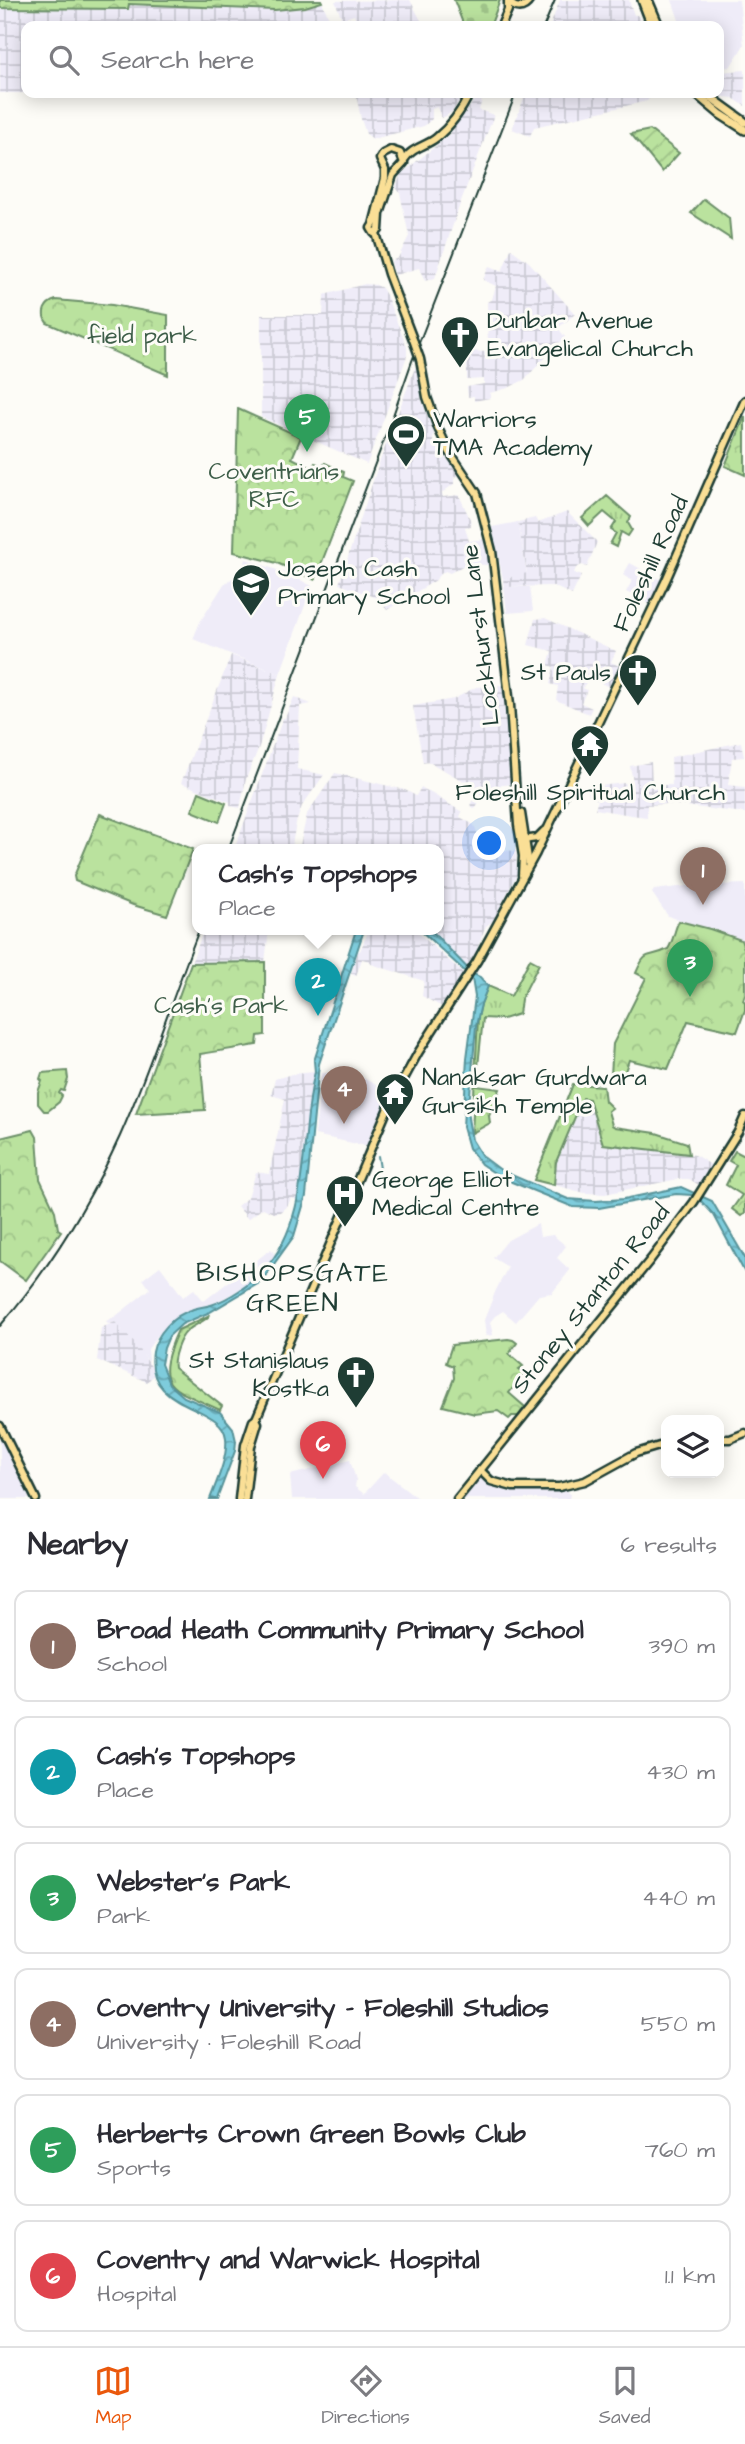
<!DOCTYPE html>
<meta charset="utf-8">
<style>
:root{--surface:#fff;--page:#f7f7f7;--text:#2b2b33;--muted:#7c7c81;--line:#e1e1e2;--accent:#ea580c}
body{margin:0;font-family:"Architects Daughter",sans-serif;background:var(--page);color:var(--text)}
.controls{position:absolute;right:21px;bottom:21px;display:grid;overflow:hidden;border-radius:14px;box-shadow:0 4px 18px #0003}
.controls button{width:63px;height:63px;display:grid;place-items:center;padding:0;border:0;border-bottom:2px solid var(--line);background:var(--surface);color:var(--text);font:35px sans-serif}
.you{position:absolute;left:490px;top:844px;width:24px;height:24px;margin:-18px;border:5px solid #fff;border-radius:50%;background:#1a73e8;box-shadow:0 0 0 10px #1a73e833}
.badge{display:grid;place-items:center;width:46px;height:46px;border-radius:50%;background:var(--accent);color:#fff;font-size:23px;font-weight:700}
.pin{position:absolute;translate:-50% -58px;filter:drop-shadow(0 2px 4px #0008)}
.pin::after{content:'';position:absolute;top:37px;width:24px;height:21px;background:inherit;clip-path:polygon(0 0,100% 0,50% 100%)}
.popup{position:absolute;left:192px;top:844px;width:252px;height:91px;box-sizing:border-box;display:grid;place-content:center;border-radius:14px;background:var(--surface);filter:drop-shadow(0 2px 5px #0005);font-size:23px;white-space:nowrap;color:var(--muted)}
.popup b{font-size:26px;color:var(--text)}
.popup::after{content:'';position:absolute;left:50%;top:100%;margin-left:-14px;border:14px solid transparent;border-top-color:var(--surface)}
.list{margin:0;padding:0;list-style:none}
h2{display:flex;justify-content:space-between;align-items:center;height:91px;margin:0;padding:0 28px;font-size:30px}
h2 small{font-size:23px;font-weight:400;color:var(--muted)}
.list li{display:grid;grid-template-columns:46px 1fr auto;gap:21px;align-items:center;box-sizing:border-box;height:112px;margin:0 14px 14px;padding:0 14px;border:2px solid var(--line);border-radius:14px}
.list b{display:block;font-size:26px;white-space:nowrap}
.list p{margin:0;font-size:23px;white-space:nowrap;color:var(--muted)}
.list em{font-size:23px;font-style:normal;color:var(--muted)}
.icon{flex:none;width:38px;height:38px;fill:none;stroke:currentColor;stroke-width:2;stroke-linecap:round;stroke-linejoin:round}
.map{position:relative;flex:none;width:745px;height:1499px;overflow:hidden}
.search{position:absolute;background:var(--surface);box-shadow:0 4px 18px #0003;left:21px;right:21px;top:21px;height:77px;display:flex;align-items:center;gap:18px;box-sizing:border-box;padding:0 24px;border-radius:14px;color:var(--muted);font-size:26px}
.sheet{height:847px;background:var(--surface)}
nav{display:flex;justify-content:space-around;align-items:center;box-sizing:border-box;height:98px;border-top:2px solid var(--line);background:var(--surface);font-size:19px;color:var(--muted)}
nav a{display:grid;justify-items:center;gap:4px}
nav .on{color:var(--accent)}
.map>svg:first-child{display:block}
</style>
<div class="map">
<svg width="745" height="1499" viewBox="0 0 745 1499">
<defs>
<pattern id="industrial-grid" width="8" height="8" patternUnits="userSpaceOnUse" patternTransform="scale(1.75)"><rect width="8" height="8" fill="#efecf8"/><path d="M0 4h8M4 0v8" fill="none" stroke="#cccbd5"/></pattern>
<pattern id="grass-tufts" width="24" height="20" patternUnits="userSpaceOnUse" patternTransform="scale(1.75)"><rect width="24" height="20" fill="#bae29e"/><path d="M3 7l-1-3M5 7V3M7 7l1-3M15 17l-1-3M17 17v-4M19 17l1-3" fill="none" stroke="#9fc389"/></pattern>
<pattern id="cemetery-stones" width="16" height="16" patternUnits="userSpaceOnUse" patternTransform="scale(1.75)"><rect width="16" height="16" fill="#bae29e"/><path d="M2 7V4a2 2 0 0 1 4 0v3zM10 15v-3a2 2 0 0 1 4 0v3z" fill="#9fc389"/></pattern>
<pattern id="park-crowns" width="20" height="18" patternUnits="userSpaceOnUse" patternTransform="scale(1.75)"><rect width="20" height="18" fill="#bae29e"/><path d="M2 6a3 3 0 1 1 6 0M12 15a3 3 0 1 1 6 0" fill="none" stroke="#9fc389"/></pattern>
<pattern id="garden-furrows" width="10" height="10" patternUnits="userSpaceOnUse" patternTransform="scale(1.75)"><rect width="10" height="10" fill="#bae29e"/><path d="M-1 1l2-2M0 10L10 0M9 11l2-2" fill="none" stroke="#9fc389"/></pattern>
<pattern id="water-waves" width="16" height="10" patternUnits="userSpaceOnUse" patternTransform="scale(1.75)"><rect width="16" height="10" fill="#7eccdc"/><path d="M0 5q4-4 8 0t8 0" fill="none" stroke="#67a7b3"/></pattern>
</defs>
<rect width="100%" height="100%" fill="#fdfcf7"/>
<filter id="ink" filterUnits="userSpaceOnUse"><feTurbulence type="fractalNoise" baseFrequency=".0143" numOctaves="2"/><feDisplacementMap in="SourceGraphic" scale="14" xChannelSelector="R" yChannelSelector="G"/><feConvolveMatrix kernelMatrix="1 2 1 2 8 2 1 2 1" color-interpolation-filters="sRGB"/></filter>
<g filter="url(#ink)">
<g fill="#efecf8">
<polygon points="672,0 739,0 744,45 730,67 719,68 719,26 681,26"/>
<polygon points="518,522 527,574 503,579 492,527"/>
<polygon points="485,539 490,561 488,565 466,564 461,547 469,541"/>
<polygon points="246,559 291,575 312,586 280,674 193,639 200,622 224,584 243,571"/>
<polygon points="630,563 661,580 650,604 626,592 632,581 623,575"/>
<polygon points="504,587 530,587 533,611 507,613"/>
<polygon points="745,884 745,942 668,916 652,893 654,890 687,886"/>
<polygon points="321,1073 346,1073 363,1078 385,1090 387,1097 366,1146 315,1135"/>
<polygon points="538,1224 540,1237 553,1235 566,1246 557,1258 570,1270 552,1293 539,1295 516,1322 503,1311 495,1316 490,1322 493,1335 486,1336 484,1320 496,1290 508,1267 493,1258 508,1240"/>
<polygon points="271,1249 275,1254 266,1268 244,1287 210,1306 187,1311 173,1320 160,1335 158,1335 148,1349 149,1362 115,1322 109,1324 106,1321 116,1316 150,1289 143,1279 160,1266 183,1297 194,1289 204,1301"/>
<polygon points="0,1436 30,1491 30,1499 0,1499"/>
<polygon points="350,1460 356,1480 355,1487 364,1494 384,1472 419,1499 292,1499 290,1475"/>
<polygon points="479,1477 497,1487 527,1491 566,1489 570,1494 569,1499 461,1499"/>
</g>
<g fill="url(#industrial-grid)">
<polygon points="410,0 424,26 359,26 354,15 342,19 335,1"/>
<polygon points="560,0 629,0 634,15 637,15 642,23 641,26 550,26"/>
<polygon points="322,2 329,18 327,26 26,26 26,93 0,93 0,8 128,9 128,4 153,5 275,10 305,7"/>
<polygon points="745,70 745,106 733,98 718,96 714,93 719,93 719,72"/>
<polygon points="362,93 463,93 453,111 446,116 441,118 437,107 432,109 432,119 424,126 373,139 366,134 361,119 356,94"/>
<polygon points="477,93 484,93 479,110 494,115 461,201 435,278 425,281 419,268 395,275 391,261 398,258 409,236 400,193 396,187 401,174 448,136 471,105"/>
<polygon points="526,93 654,93 647,101 534,127 530,136 512,129"/>
<polygon points="511,249 529,262 575,314 558,328 565,337 524,380 508,388 490,393 490,398 474,401 474,396 468,397 467,387 484,384 484,379 467,380 467,363 465,361 468,351 488,352 487,302 492,299 496,286 483,280 489,266 502,271"/>
<polygon points="365,284 376,285 382,288 386,295 407,347 407,356 367,464 261,417 261,315 323,315 324,295"/>
<polygon points="416,365 422,401 434,433 433,441 460,475 454,477 455,483 442,493 443,497 459,495 470,519 471,526 465,527 469,541 461,547 466,564 450,573 445,571 438,576 436,580 387,610 377,598 339,584 378,466"/>
<polygon points="567,512 597,542 587,567 582,565 576,568 574,573 581,576 572,595 553,586 504,587 503,579 527,573 518,522 535,518 538,523"/>
<polygon points="545,618 616,651 611,662 619,666 609,687 589,677 583,688 587,690 581,703 592,708 589,714 556,700 558,686 550,684 554,667 548,665 552,651 528,645 535,619"/>
<polygon points="231,655 280,674 259,747 246,779 240,808 230,806 230,802 181,783"/>
<polygon points="504,685 513,784 495,786 497,802 486,796 481,798 475,809 470,805 473,800 469,784 429,762 423,763 413,706 454,699 476,687"/>
<polygon points="294,697 311,704 300,706 297,769 324,775 302,806 296,823 291,850 234,850 283,718 285,718"/>
<polygon points="741,742 744,757 732,758 728,785 745,787 745,813 668,804 647,805 647,817 631,815 595,809 598,800 588,795 589,790 599,786 633,782 630,766 651,762 652,785 672,785 671,757"/>
<polygon points="335,773 405,790 416,796 421,787 462,812 460,817 474,825 478,835 483,838 490,855 502,850 516,851 517,874 493,921 486,926 474,957 466,967 431,930 439,930 439,850 299,850 307,814"/>
<polygon points="204,930 269,930 265,962 191,963"/>
<polygon points="369,930 415,930 463,973 442,1007 422,996 424,981 371,964 370,961 362,959 356,976 351,974 358,951 360,951"/>
<polygon points="315,1072 298,1200 291,1198 288,1205 280,1212 273,1213 263,1208 248,1219 237,1206 248,1197 256,1172 269,1174 285,1099 271,1095 275,1079 292,1074"/>
<polygon points="583,1098 589,1098 603,1144 695,1155 711,1165 699,1185 689,1179 678,1179 605,1194 585,1193 554,1185 556,1162"/>
<polygon points="115,1322 138,1347 154,1371 152,1373 154,1375 147,1382 97,1360 101,1328"/>
</g>
<g fill="url(#grass-tufts)" stroke="#6c9069" stroke-width="2">
<polygon points="607,496 631,517 628,523 632,530 628,536 621,532 616,547 610,544 616,533 611,530 616,522 604,512 589,526 582,518"/>
<polygon points="530,959 539,964 521,999 519,1014 503,1019 483,1018 476,1086 500,1089 489,1116 490,1123 472,1133 478,1018 481,1004 488,986 511,996"/>
<polygon points="67,1071 68,1079 64,1091 61,1090 59,1093 62,1096 59,1102 48,1111 44,1111 38,1104 38,1092 42,1081 40,1079 42,1073"/>
<polygon points="573,1084 603,1086 605,1101 612,1108 608,1111 612,1125 615,1127 656,1133 687,1143 689,1154 603,1144 589,1099 583,1098 556,1162 554,1185 534,1180"/>
</g>
<polygon fill="url(#cemetery-stones)" stroke="#6c9069" stroke-width="2" points="454,0 500,0 491,24 464,26"/>
<g fill="url(#park-crowns)" stroke="#6c9069" stroke-width="2">
<polygon points="0,0 321,0 322,2 305,7 275,10 129,4 128,9 0,8"/>
<polygon points="704,199 729,218 731,239 691,213"/>
<path d="M56,300L112,305L168,315V375L47,323C40,313 45,303 56,300Z"/>
<polygon points="238,409 301,437 292,458 312,468 315,463 323,466 325,463 344,472 343,477 353,481 315,580 277,563 234,552"/>
<polygon points="745,416 745,475 725,466"/>
<polygon points="100,814 193,849 167,915 133,905 75,881 74,876"/>
<path d="M679,921L710,929L741,940L745,951V994L743,1000L745,1002V1010L737,1032L688,1021L668,1069L629,1060L623,1077L611,1075L613,1044L646,978L636,973C647,947 648,960 668,949C674,940 674,930 679,921Z"/>
<polygon points="265,962 265,1035 258,1036 257,1045 200,1054 205,1110 136,1114 191,963"/>
<polygon points="33,1130 37,1137 40,1179 55,1211 58,1229 61,1231 26,1280 0,1261 0,1138"/>
<polygon points="735,1151 745,1156 745,1214 741,1216 732,1209 742,1195 726,1185 736,1165 729,1161"/>
<path d="M210,1315C203,1323 194,1324 187,1331C179,1338 172,1359 174,1368L222,1406L220,1410C172,1387 151,1390 178,1330Z"/>
<polygon points="508,1339 513,1340 517,1343 509,1354 523,1366 519,1369 525,1373 509,1393 525,1407 518,1416 512,1416 509,1419 498,1411 475,1414 443,1406 454,1378 453,1366 446,1363 452,1345"/>
</g>
<polygon fill="url(#garden-furrows)" stroke="#6c9069" stroke-width="2" points="650,130 679,153 662,172 631,134"/>
<polygon fill="#bae29e" stroke="#6c9069" stroke-width="2" points="199,792 226,803 219,822 192,811"/>
<g fill="url(#water-waves)" stroke="#589399" stroke-width="2">
<path d="M356,930H364L319,1064L306,1196L294,1236L261,1282L210,1312L182,1324L169,1336L164,1348L161,1364L169,1384L184,1397L220,1412L233,1428L236,1441L235,1451L217,1499H210C217,1481 228,1457 226,1438C222,1402 144,1412 153,1352C156,1334 174,1315 191,1310C198,1307 205,1307 211,1305C229,1299 251,1284 264,1270C302,1228 302,1168 308,1114C310,1101 311,1086 315,1072L314,1061Z"/>
<polygon points="420,930 431,930 473,974 480,977 488,986 481,1004 476,1026 468,1118 472,1140 482,1156 502,1171 568,1199 596,1201 624,1199 681,1187 712,1201 745,1258 745,1273 714,1215 700,1200 692,1195 676,1194 599,1208 573,1207 502,1178 481,1164 469,1148 463,1127 467,1058 475,997 472,978"/>
</g>
<g fill="none" stroke-linecap="round" stroke-linejoin="round">
<polyline stroke="#589399" stroke-width="2" points="378,1156 381,1175"/>
<g stroke="#1f3d34" stroke-width="11">
<g id="major">
<path d="M508,0C514,10 524,10 530,0"/>
<polyline points="501,26 508,10 508,2"/>
<polygon points="391,150 400,153 404,163 393,175 380,214 379,230 374,233 371,228 373,225 385,178 385,170 380,159 383,154"/>
<path d="M404,160C411,148 426,146 436,138C451,126 462,110 470,93"/>
<polyline points="376,233 388,274 414,342"/>
<polyline points="420,359 427,397 438,428 449,451 477,493 492,551 510,705 518,825 523,856 522,875"/>
<polyline points="521,813 529,865"/>
<polyline points="523,840 537,838 544,831"/>
<polyline points="0,1426 36,1499"/>
<polyline points="719,1439 730,1439 745,1433"/>
<polyline points="480,1470 491,1481 513,1487 559,1487 585,1481 636,1453 666,1444"/>
<polyline points="239,1499 245,1445 253,1421 256,1419 388,1108 418,1053 477,961 536,853 666,580 745,400"/>
<polyline points="245,1499 251,1446 258,1423 256,1419"/>
<polyline points="457,1499 651,1259 694,1202 738,1132 745,1116"/>
</g>
</g>
<g stroke="#1f3d34" stroke-width="12">
<g id="highway">
<polyline points="642,0 652,26"/>
<polyline points="648,0 659,26"/>
<polyline points="695,93 720,114 745,130"/>
<polyline points="705,93 745,122"/>
</g>
</g>
<use href="#major" stroke="#fadf96" stroke-width="6"/>
<use href="#highway" stroke="#fadf96" stroke-width="7"/>
<g stroke="#1f3d34" stroke-width="2">
<polyline points="544,26 555,0"/>
<polyline points="228,850 389,427 412,361 516,93"/>
<path d="M0,1326C49,1269 89,1204 120,1136C150,1069 172,998 199,930"/>
</g>
<g stroke="#1f3d34" stroke-width="11" stroke-linecap="butt">
<polyline id="major-bridge" points="414,342 420,359"/>
</g>
<use href="#major-bridge" stroke="#fadf96" stroke-width="6"/>
</g>
</g>
<defs>
<g id="church-pin" transform="scale(2.0125)"><path d="M0 17L-7.5 6A9.5 9.5 0 1 1 7.5 6Z" fill="#1f3d34" stroke="#fdfcf7"/><path d="M-1.2-6h2.4v3.5h3.3v2.4h-3.3V6h-2.4V-.1h-3.3v-2.4h3.3Z" fill="#fff"/></g>
<g id="stadium-pin" transform="scale(2.0125)"><path d="M0 17L-7.5 6A9.5 9.5 0 1 1 7.5 6Z" fill="#1f3d34" stroke="#fdfcf7"/><path d="M0-5a6.5 5 0 1 0 0 10a6.5 5 0 1 0 0-10ZM-3.5-1.8h7v3.6h-7Z" fill="#fff"/></g>
<g id="school-pin" transform="scale(2.0125)"><path d="M0 17L-7.5 6A9.5 9.5 0 1 1 7.5 6Z" fill="#1f3d34" stroke="#fdfcf7"/><path d="M0-5L7-2L0 1L-7-2ZM-4 1L0 2.5L4 1V4Q0 6-4 4Z" fill="#fff"/></g>
<g id="temple-pin" transform="scale(2.0125)"><path d="M0 17L-7.5 6A9.5 9.5 0 1 1 7.5 6Z" fill="#1f3d34" stroke="#fdfcf7"/><path d="M0-6L5-2H3V0L6.5 2.5H4V6H1.5V3h-3V6H-4V2.5H-6.5L-3 0V-2H-5Z" fill="#fff"/></g>
<g id="hospital-pin" transform="scale(2.0125)"><path d="M0 17L-7.5 6A9.5 9.5 0 1 1 7.5 6Z" fill="#1f3d34" stroke="#fdfcf7"/><path d="M-5-5h3v3.5h4V-5h3V5h-3V1.5h-4V5h-3Z" fill="#fff"/></g>
</defs>
<g fill-rule="evenodd">
<use href="#church-pin" x="460" y="335"/>
<use href="#stadium-pin" x="406" y="434"/>
<use href="#school-pin" x="251" y="583"/>
<use href="#church-pin" x="638" y="673"/>
<use href="#temple-pin" x="590" y="744"/>
<use href="#temple-pin" x="395" y="1092"/>
<use href="#hospital-pin" x="345" y="1194"/>
<use href="#church-pin" x="356" y="1375"/>
</g>
<g text-anchor="middle" dominant-baseline="central" stroke-width="6" stroke-linejoin="round" paint-order="stroke">
<g font-size="24" fill="#1f3d34" stroke="#fdfcf7" text-anchor="start">
<text x="487" y="321">Dunbar Avenue<tspan x="487" dy="28">Evangelical Church</tspan></text>
<text x="433" y="420">Warriors<tspan x="433" dy="28">TMA Academy</tspan></text>
<text x="278" y="569">Joseph Cash<tspan x="278" dy="28">Primary School</tspan></text>
<text x="611" y="673" text-anchor="end">St Pauls</text>
<text x="590" y="793" text-anchor="middle">Foleshill Spiritual Church</text>
<text x="422" y="1078">Nanaksar Gurdwara<tspan x="422" dy="28">Gursikh Temple</tspan></text>
<text x="372" y="1180">George Elliot<tspan x="372" dy="28">Medical Centre</tspan></text>
<text x="329" y="1361" text-anchor="end">St Stanislaus<tspan x="329" dy="28">Kostka</tspan></text>
</g>
<g font-size="24" fill="#3e5e49" stroke="#fdfcf7">
<text x="142" y="336">field park</text>
<text x="274" y="472">Coventrians<tspan x="274" dy="28">RFC</tspan></text>
<text x="221" y="1006">Cash's Park</text>
</g>
<g font-size="24" fill="#1f3d34" stroke="#fdfcf7">
<text transform="translate(651 564) rotate(-65)">Foleshill Road</text>
<text transform="translate(481 635) rotate(-97)">Lockhurst Lane</text>
<text transform="translate(591 1299) rotate(-51)">Stoney Stanton Road</text>
</g>
<g font-size="26" letter-spacing="2" fill="#1f3d34" stroke="#fdfcf7">
<text x="293" y="1273">BISHOPSGATE<tspan x="293" dy="30">GREEN</tspan></text>
</g>
</g>
</svg>
<div class="controls">
<button><svg class="icon" aria-label="layers" viewBox="0 0 24 24"><path d="M12 4l9 5-9 5-9-5zM3 14l9 5 9-5"/></svg></button>
</div>
<div class="you"></div>
<div class="pin badge" style="left:703px;top:905px;background:#8d6e63">1</div>
<div class="pin badge" style="left:318px;top:1016px;background:#0f9aa8">2</div>
<div class="popup"><b>Cash's Topshops</b>Place</div>
<div class="pin badge" style="left:690px;top:997px;background:#2e9e5b">3</div>
<div class="pin badge" style="left:344px;top:1124px;background:#8d6e63">4</div>
<div class="pin badge" style="left:307px;top:452px;background:#2e9e5b">5</div>
<div class="pin badge" style="left:323px;top:1479px;background:#e0444e">6</div>
<div class="search"><svg class="icon" aria-label="search" viewBox="0 0 24 24"><circle cx="10" cy="10" r="6"/><path d="M15 15l6 6"/></svg>Search here</div>
</div>
<section class="sheet">
<h2>Nearby<small>6 results</small></h2>
<ul class="list">
<li><span class="badge" style="background:#8d6e63">1</span><div><b>Broad Heath Community Primary School</b><p>School</p></div><em>390 m</em></li>
<li><span class="badge" style="background:#0f9aa8">2</span><div><b>Cash's Topshops</b><p>Place</p></div><em>430 m</em></li>
<li><span class="badge" style="background:#2e9e5b">3</span><div><b>Webster's Park</b><p>Park</p></div><em>440 m</em></li>
<li><span class="badge" style="background:#8d6e63">4</span><div><b>Coventry University - Foleshill Studios</b><p>University · Foleshill Road</p></div><em>550 m</em></li>
<li><span class="badge" style="background:#2e9e5b">5</span><div><b>Herberts Crown Green Bowls Club</b><p>Sports</p></div><em>760 m</em></li>
<li><span class="badge" style="background:#e0444e">6</span><div><b>Coventry and Warwick Hospital</b><p>Hospital</p></div><em>1.1 km</em></li>
</ul>
</section>
<nav>
<a class="on"><svg class="icon" aria-label="map" viewBox="0 0 24 24"><path d="M3 6l6-2 6 2 6-2v14l-6 2-6-2-6 2zM9 4v14M15 6v14"/></svg>Map</a>
<a><svg class="icon" aria-label="directions" viewBox="0 0 24 24"><path d="M12 3l9 9-9 9-9-9zM9 14v-3h6M13 9l2 2-2 2"/></svg>Directions</a>
<a><svg class="icon" aria-label="saved" viewBox="0 0 24 24"><path d="M7 4h10v16l-5-4-5 4z"/></svg>Saved</a>
</nav>
